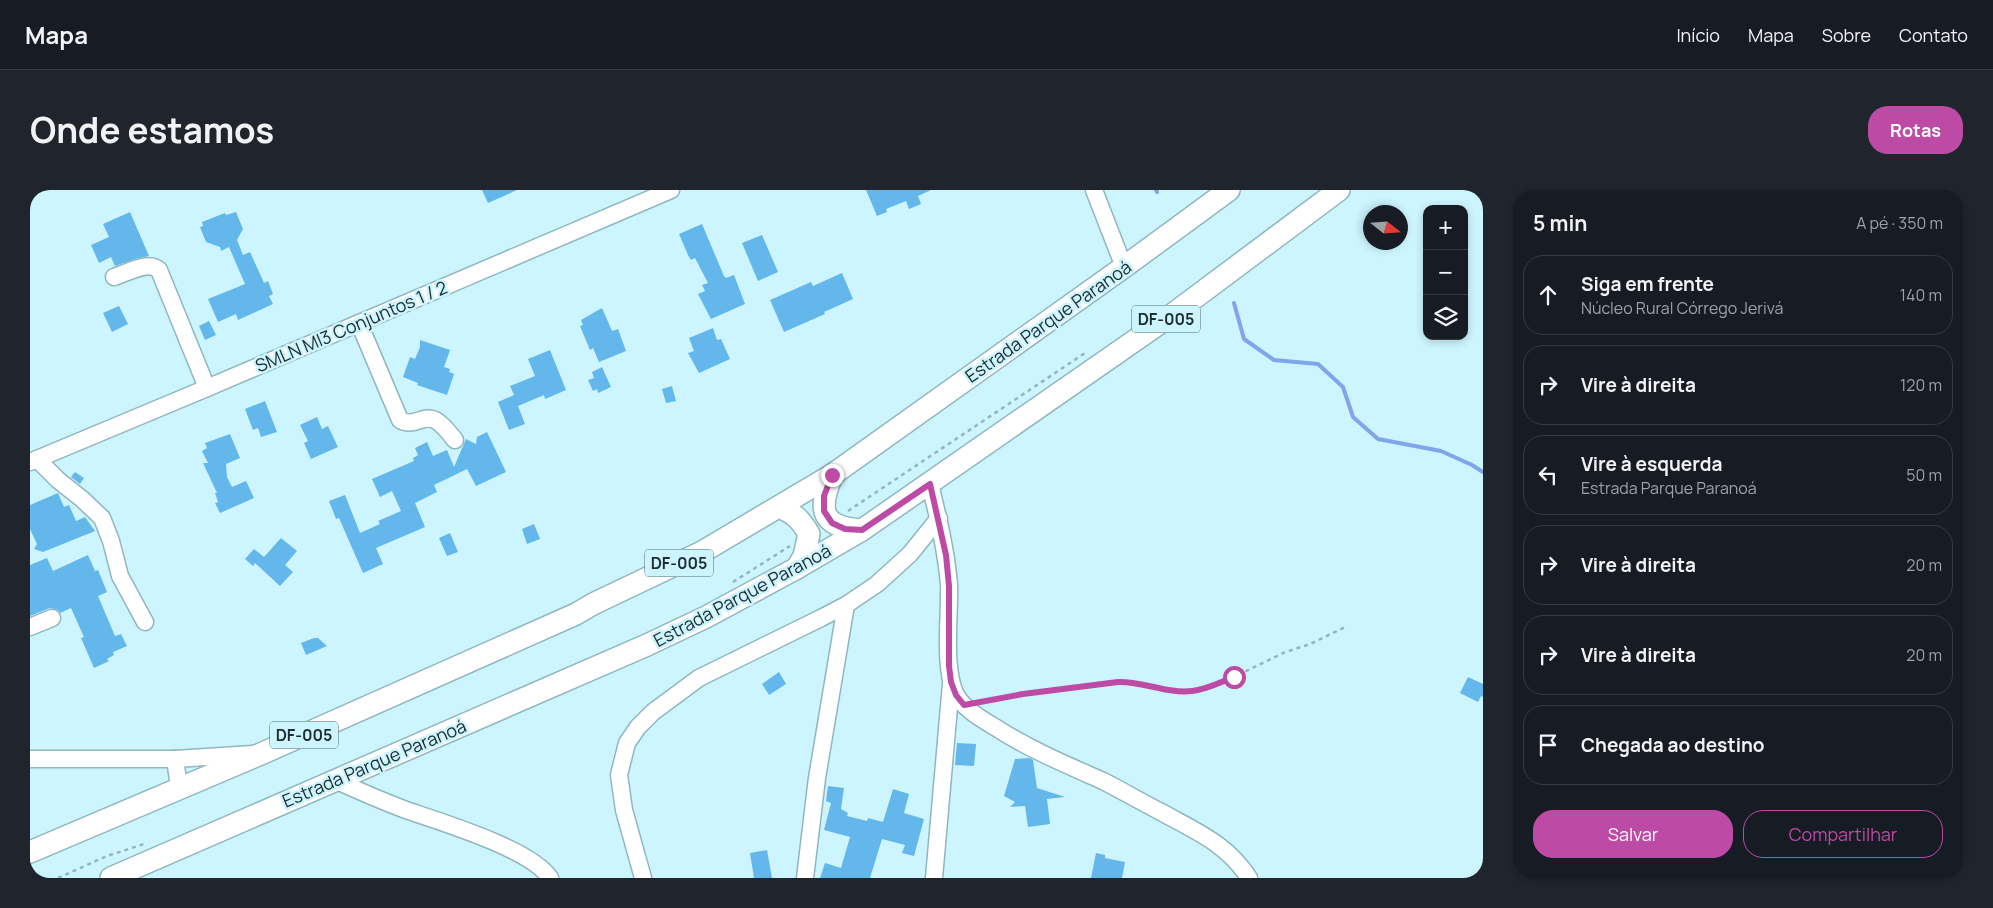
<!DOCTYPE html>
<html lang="pt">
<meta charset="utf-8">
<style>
:root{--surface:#171b24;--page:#20242c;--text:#f1f3f6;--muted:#9ea1a6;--line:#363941;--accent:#bd4ba6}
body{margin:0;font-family:Manrope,sans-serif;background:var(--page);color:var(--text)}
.controls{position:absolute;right:15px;top:15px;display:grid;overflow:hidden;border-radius:10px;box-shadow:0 2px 8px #0003}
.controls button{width:45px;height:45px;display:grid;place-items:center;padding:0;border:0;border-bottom:1px solid var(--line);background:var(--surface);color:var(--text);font:25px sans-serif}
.compass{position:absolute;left:1333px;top:15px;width:45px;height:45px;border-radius:50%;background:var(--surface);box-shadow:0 2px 8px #0003;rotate:107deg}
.stop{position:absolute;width:15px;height:15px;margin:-11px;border:4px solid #bd4ba6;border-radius:50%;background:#fff}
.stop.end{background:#bd4ba6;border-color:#fff;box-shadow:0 1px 5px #0008}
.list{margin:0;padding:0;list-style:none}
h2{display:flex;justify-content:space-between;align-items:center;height:65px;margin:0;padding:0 20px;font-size:21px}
h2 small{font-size:16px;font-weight:400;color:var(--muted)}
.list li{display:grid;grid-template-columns:32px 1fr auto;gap:15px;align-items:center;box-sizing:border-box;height:80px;margin:0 10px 10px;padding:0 10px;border:1px solid var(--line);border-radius:20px}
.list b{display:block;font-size:19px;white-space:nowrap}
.list p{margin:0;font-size:16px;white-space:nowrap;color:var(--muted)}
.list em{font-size:16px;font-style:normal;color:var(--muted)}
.actions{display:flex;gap:10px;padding:15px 20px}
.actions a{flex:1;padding:11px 0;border:1px solid var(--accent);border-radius:20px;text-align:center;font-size:18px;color:var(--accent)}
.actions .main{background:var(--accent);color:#fff}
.icon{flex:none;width:28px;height:28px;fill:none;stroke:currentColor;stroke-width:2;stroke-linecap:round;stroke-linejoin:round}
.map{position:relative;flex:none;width:1453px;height:688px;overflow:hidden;border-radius:20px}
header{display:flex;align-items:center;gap:30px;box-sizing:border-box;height:70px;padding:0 25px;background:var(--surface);border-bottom:1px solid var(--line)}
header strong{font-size:24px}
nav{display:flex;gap:28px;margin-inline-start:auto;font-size:18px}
.intro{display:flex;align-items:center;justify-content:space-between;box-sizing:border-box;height:120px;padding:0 30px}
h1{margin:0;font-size:35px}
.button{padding:12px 22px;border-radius:20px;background:var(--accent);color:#fff;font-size:18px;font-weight:700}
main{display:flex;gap:30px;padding:0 30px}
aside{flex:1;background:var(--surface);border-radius:20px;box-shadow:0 2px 8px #0003}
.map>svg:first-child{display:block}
</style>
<header>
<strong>Mapa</strong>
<nav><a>Início</a><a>Mapa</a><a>Sobre</a><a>Contato</a></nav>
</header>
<div class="intro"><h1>Onde estamos</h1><a class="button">Rotas</a></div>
<main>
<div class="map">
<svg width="1453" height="688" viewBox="0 0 1453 688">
<rect width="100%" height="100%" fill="#cdf5ff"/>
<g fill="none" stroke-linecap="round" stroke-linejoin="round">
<g stroke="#80a5eb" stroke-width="4">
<polyline points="1126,0 1127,2"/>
<polyline points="1204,113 1214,149 1244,170 1288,174 1313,197 1323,227 1348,249 1411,261 1442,275 1453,282"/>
</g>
</g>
<g fill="#63b7ea">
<polygon points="452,0 487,0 458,13"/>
<polygon points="836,0 901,0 888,6 891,14 879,19 876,11 856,19 857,22 847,26"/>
<polygon points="100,22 119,66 105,69 85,76 81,67 69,73 61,55 79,47 73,34"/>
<polygon points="206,22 213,39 207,50 213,65 220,62 234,93 238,91 243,104 239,106 243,114 208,130 206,124 188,132 178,109 215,94 199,57 191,61 190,57 176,52 170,37 173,36 172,32 195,23 196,25"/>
<polygon points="672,34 694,86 696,88 704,85 715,114 681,129 668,104 675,101 672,95 678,93 665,68 661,70 658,65 649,44"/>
<polygon points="732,45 748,82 728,91 712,53"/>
<polygon points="812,83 823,109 794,122 795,124 754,142 740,110 781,92 783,96"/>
<polygon points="89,116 98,134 82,142 73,123"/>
<polygon points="572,118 582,141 588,139 596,161 569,172 563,158 560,160 550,136 553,135 551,130"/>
<polygon points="179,131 186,145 175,150 169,136"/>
<polygon points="683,138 687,150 691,149 700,169 669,183 658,163 664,161 659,148"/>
<polygon points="390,150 420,160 414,177 420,179 419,182 424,184 417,205 387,195 388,193 373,187 380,167 385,169 390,157"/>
<polygon points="520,160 536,200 515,209 514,205 488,216 495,234 479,240 468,212 484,205 480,196 505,186 498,169"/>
<polygon points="572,177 581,197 568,203 567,199 563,201 558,190 564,188 562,182"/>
<polygon points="642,196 646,211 636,213 632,199"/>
<polygon points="235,211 247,242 231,247 228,238 223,240 215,219"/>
<polygon points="287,227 292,239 298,236 308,257 281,269 274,253 278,251 270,235"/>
<polygon points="457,242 476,282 446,296 437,279 404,295 407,302 385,313 395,337 346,358 353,374 333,383 309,328 306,329 299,311 315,305 330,343 350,334 348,331 371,321 362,301 350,307 342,289 384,271 383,268 388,265 385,258 397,252 403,266 417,260 424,277 436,249 446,254 447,247"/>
<polygon points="200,244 210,268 196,274 197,287 202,297 216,291 224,308 190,323 185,313 188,312 185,303 187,303 173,273 178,273 172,261 177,258 175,253"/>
<polygon points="45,282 54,288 50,294 41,287"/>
<polygon points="28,303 34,317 39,315 46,331 55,327 65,341 13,362 4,359 7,354 0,339 0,315"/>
<polygon points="504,334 510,349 497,354 492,339"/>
<polygon points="420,343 428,362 417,366 409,348"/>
<polygon points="251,348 267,361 255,375 263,382 250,396 225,373 223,376 215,369 224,359 234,367"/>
<polygon points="58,365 65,381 68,380 77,402 68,406 85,446 91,444 97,456 83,462 84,465 77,469 79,471 64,478 51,448 54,447 41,418 30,423 28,420 20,418 0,426 0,375 17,368 23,381"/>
<polygon points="284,448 288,448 297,456 276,465 271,453"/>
<polygon points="749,482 756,494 739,505 732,494"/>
<polygon points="1438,487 1453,494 1453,507 1451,506 1448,512 1430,503"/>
<polygon points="927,553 946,554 944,576 925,575"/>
<polygon points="1000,568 1003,570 1007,598 1035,607 1017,609 1020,634 998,637 995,616 980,617 985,612 974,606 985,569"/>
<polygon points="798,596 814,598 811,619 818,623 817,626 837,631 838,628 853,632 863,599 879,604 874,623 894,629 884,666 872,663 875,655 852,649 840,688 790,688 795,673 811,678 820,647 794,640 801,613 796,611"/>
<polygon points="737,660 742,688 724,688 720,663"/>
<polygon points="1066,663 1075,665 1075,668 1095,672 1092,688 1061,688"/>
</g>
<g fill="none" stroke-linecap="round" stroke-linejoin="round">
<g stroke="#90b6bf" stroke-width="19">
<g id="minor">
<polyline points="1064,0 1094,77"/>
<path d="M84,87C97,83 118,70 129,80L177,198"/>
<path d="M329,133L370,230C384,238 393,224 405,230C413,234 419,243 425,250"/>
<polyline points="7,269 28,290 52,309 72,328 81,351 90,386 115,432"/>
<polyline points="0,272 177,198 641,0"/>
<path d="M900,294C908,327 916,360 919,394C920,426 913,475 925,503C933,519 953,530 968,539C1001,560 1037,575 1073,591C1093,601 1113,613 1133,623C1167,642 1197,654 1219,688"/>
<polyline points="0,437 22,428"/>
<polyline points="0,569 145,569 223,564"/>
<polyline points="145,569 149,597"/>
<path d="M305,590C329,601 352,611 376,620C411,632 501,659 520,688"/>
<polyline points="613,688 594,620 589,585 597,553 608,537 623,522 669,488 791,428 816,415 847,394 880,364 909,328"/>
<polyline points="775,688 787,588 816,415"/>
<polyline points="904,688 921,494"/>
</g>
</g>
<g stroke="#90b6bf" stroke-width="24">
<g id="major">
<path d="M802,285C788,320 790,337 832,340"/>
<path d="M749,317C764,323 771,330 779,344L774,366L767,378"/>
<polyline points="0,662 233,563 546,424 563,414 672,362 802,285 1094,77 1199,0"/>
<polyline points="81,688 617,455 676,427 767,378 832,340 1143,124 1309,0"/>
</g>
</g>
<g stroke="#95b5bd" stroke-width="2.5" stroke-dasharray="4 4" stroke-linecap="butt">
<polyline points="818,321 1055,163"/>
<polyline points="703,392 760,356"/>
<polyline points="950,512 1066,494 1102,491 1142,500 1163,502 1204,487 1253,463 1280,454 1317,436"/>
<polyline points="28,688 77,666 117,653"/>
</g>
<use href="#minor" stroke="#fff" stroke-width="16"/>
<use href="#major" stroke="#fff" stroke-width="21"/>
</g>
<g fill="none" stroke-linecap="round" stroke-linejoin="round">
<path stroke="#bd4ba6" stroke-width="6" d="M802,285L794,306V321L802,333L815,339L832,340L900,294L916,365L919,396V476L921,492L926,505L934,515L993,504L1088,492C1113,491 1137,504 1162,501C1176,500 1191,492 1204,487"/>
</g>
<g text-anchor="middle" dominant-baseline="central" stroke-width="5" stroke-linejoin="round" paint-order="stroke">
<g fill="#cdf5ff" stroke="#52696e" stroke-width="1">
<rect x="1102" y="115.5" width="68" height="27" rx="4"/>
<rect x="615" y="359.5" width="68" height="27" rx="4"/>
<rect x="240" y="531.5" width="68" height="27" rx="4"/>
</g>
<g font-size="16" font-weight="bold" fill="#1d2d30">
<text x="1136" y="129">DF-005</text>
<text x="649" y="373">DF-005</text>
<text x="274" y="545">DF-005</text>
</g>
<g font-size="18" fill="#1d2d30" stroke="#cdf5ff">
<text transform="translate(1018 131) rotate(-35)">Estrada Parque Paranoá</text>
<text transform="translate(321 136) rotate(-23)">SMLN MI3 Conjuntos 1 / 2</text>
<text transform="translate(712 405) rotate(-28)">Estrada Parque Paranoá</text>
<text transform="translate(344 573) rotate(-23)">Estrada Parque Paranoá</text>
</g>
</g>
</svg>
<div class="controls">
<button>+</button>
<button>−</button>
<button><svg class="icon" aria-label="layers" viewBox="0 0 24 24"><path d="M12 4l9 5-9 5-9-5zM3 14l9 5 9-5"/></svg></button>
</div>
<svg class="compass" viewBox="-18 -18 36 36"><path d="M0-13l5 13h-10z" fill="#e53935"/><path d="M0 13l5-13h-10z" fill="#9ea1a6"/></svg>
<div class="stop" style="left:1204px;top:487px"></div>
<div class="stop end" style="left:802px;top:285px"></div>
</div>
<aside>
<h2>5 min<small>A pé · 350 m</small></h2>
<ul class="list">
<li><svg class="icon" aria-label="ahead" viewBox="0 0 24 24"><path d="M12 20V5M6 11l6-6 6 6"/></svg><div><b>Siga em frente</b><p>Núcleo Rural Córrego Jerivá</p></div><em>140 m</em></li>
<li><svg class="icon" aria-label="right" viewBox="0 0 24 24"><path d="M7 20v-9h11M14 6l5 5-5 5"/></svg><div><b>Vire à direita</b></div><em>120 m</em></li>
<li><svg class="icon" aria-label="left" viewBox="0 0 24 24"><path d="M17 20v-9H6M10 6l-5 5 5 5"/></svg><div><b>Vire à esquerda</b><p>Estrada Parque Paranoá</p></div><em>50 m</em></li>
<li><svg class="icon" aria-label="right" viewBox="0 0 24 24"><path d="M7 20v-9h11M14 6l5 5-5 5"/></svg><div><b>Vire à direita</b></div><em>20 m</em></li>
<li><svg class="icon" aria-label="right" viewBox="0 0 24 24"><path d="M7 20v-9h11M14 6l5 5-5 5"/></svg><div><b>Vire à direita</b></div><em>20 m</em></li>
<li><svg class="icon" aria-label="arrive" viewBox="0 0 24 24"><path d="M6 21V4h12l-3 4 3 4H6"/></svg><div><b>Chegada ao destino</b></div></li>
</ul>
<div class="actions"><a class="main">Salvar</a><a>Compartilhar</a></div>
</aside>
</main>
